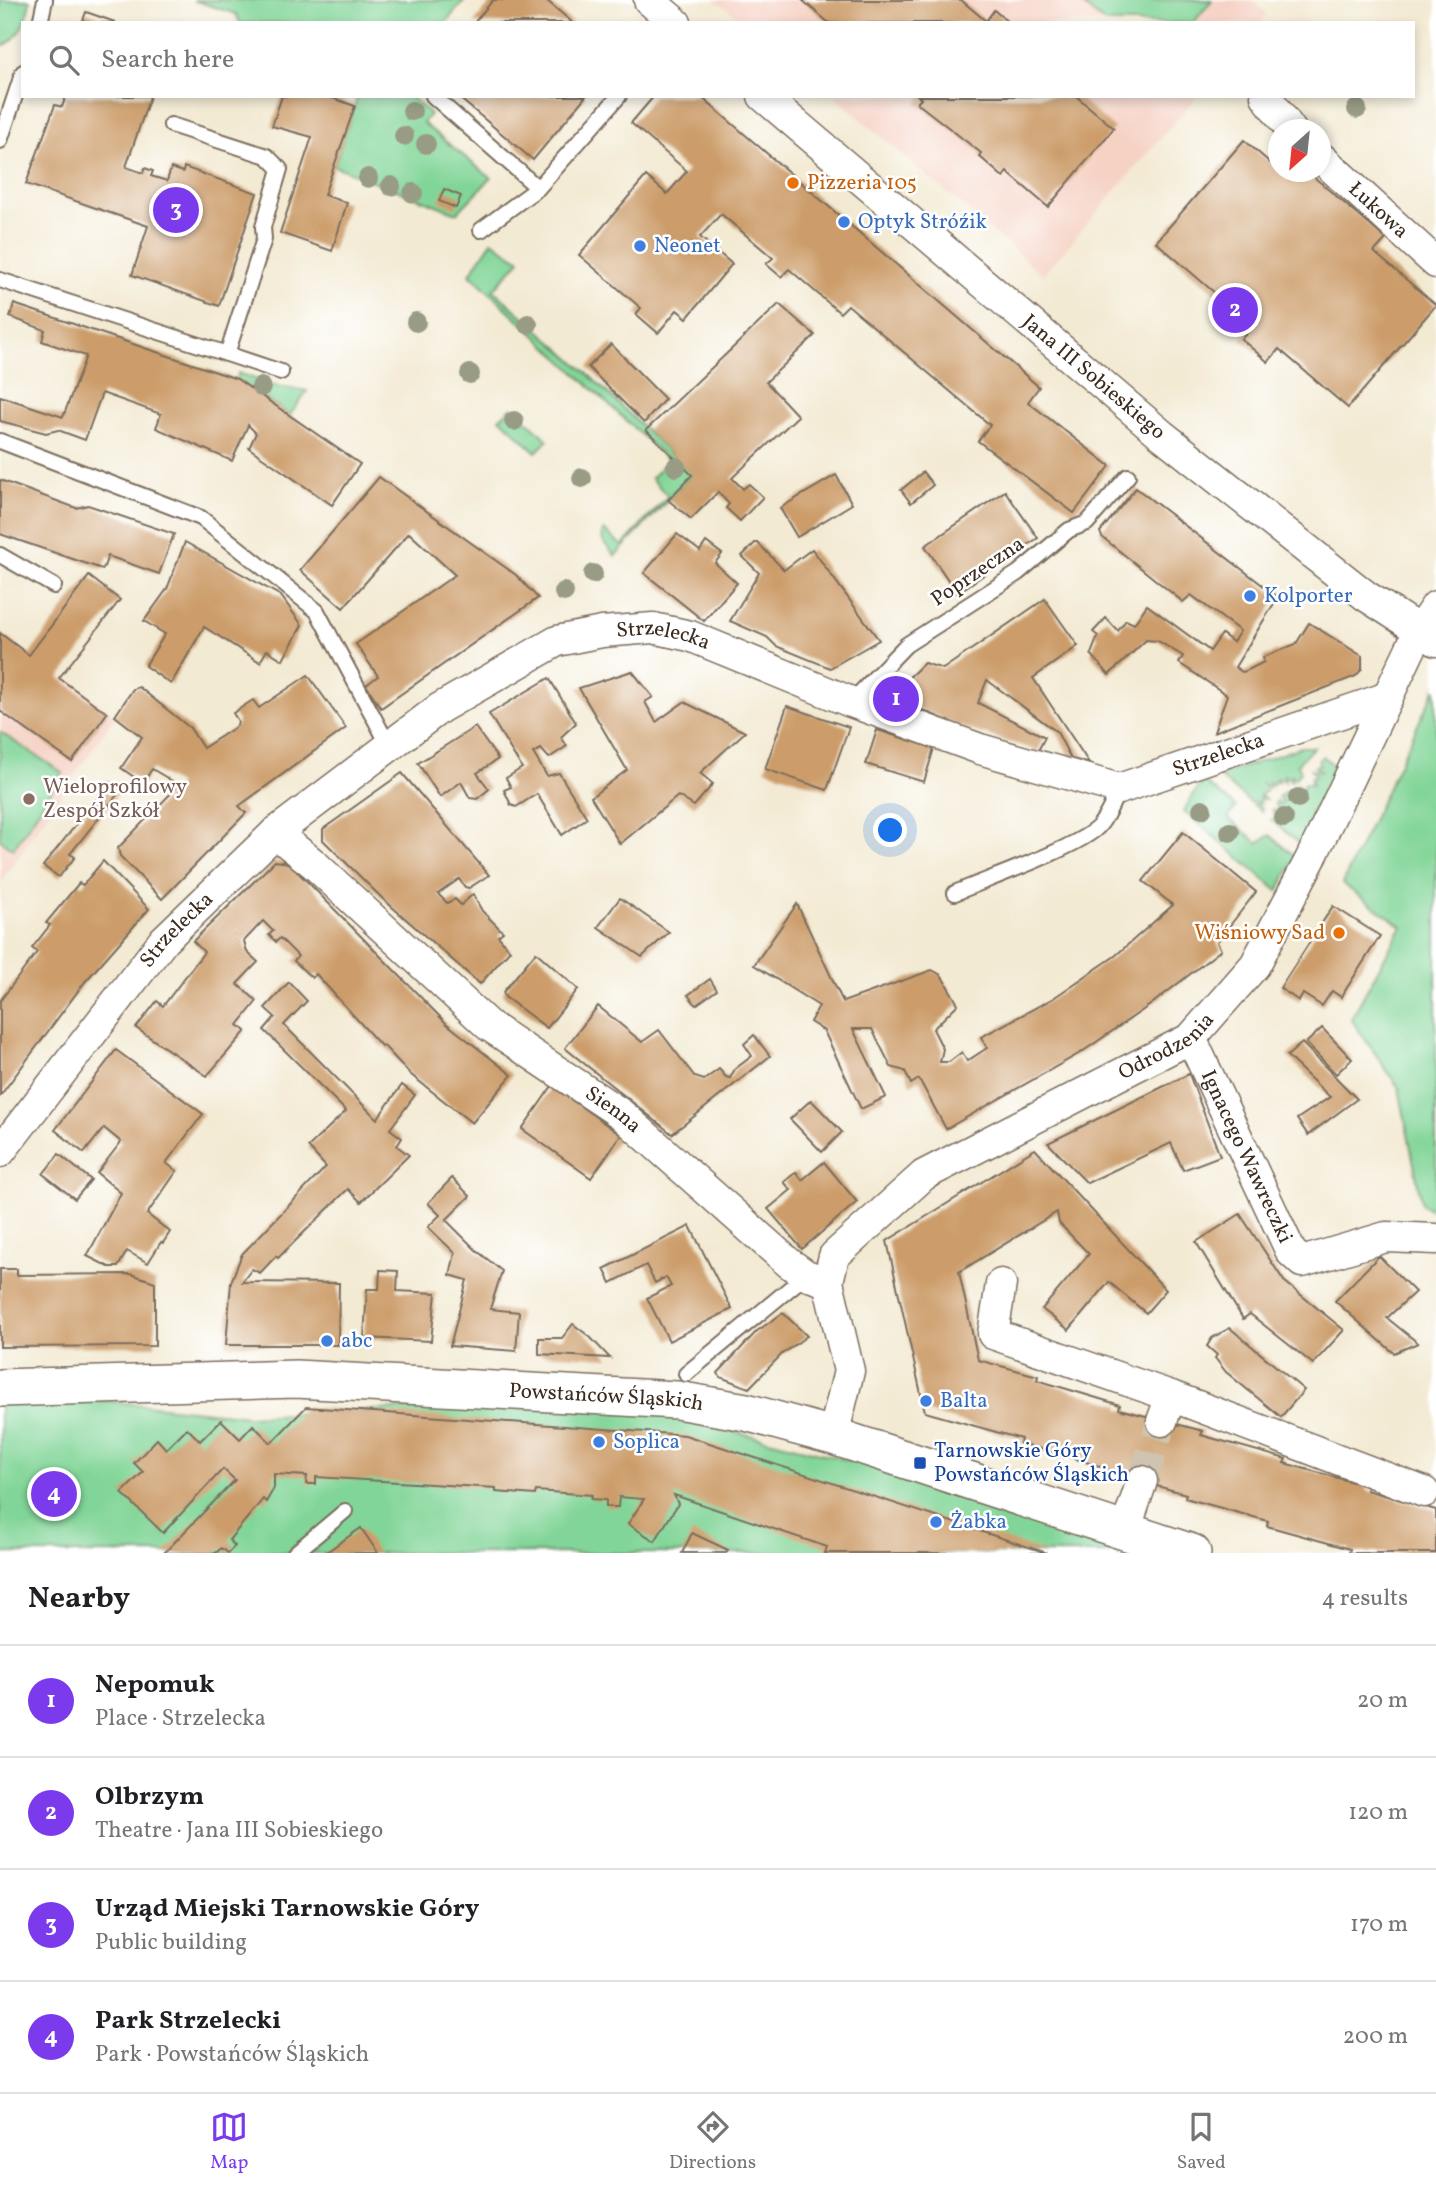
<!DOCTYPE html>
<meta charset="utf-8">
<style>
:root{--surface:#fff;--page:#f6f6f6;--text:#202124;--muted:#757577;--line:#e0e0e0;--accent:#7c3aed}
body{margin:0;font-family:Vollkorn,serif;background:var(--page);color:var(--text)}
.compass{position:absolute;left:1268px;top:119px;width:63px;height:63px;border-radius:50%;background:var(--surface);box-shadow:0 4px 10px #0003;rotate:207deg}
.you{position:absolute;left:891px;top:831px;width:24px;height:24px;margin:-18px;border:5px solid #fff;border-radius:50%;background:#1a73e8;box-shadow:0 0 0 10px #1a73e833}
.badge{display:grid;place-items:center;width:46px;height:46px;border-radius:50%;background:var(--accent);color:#fff;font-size:23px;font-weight:700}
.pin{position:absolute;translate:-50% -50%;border:4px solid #fff;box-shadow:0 2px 7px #0006}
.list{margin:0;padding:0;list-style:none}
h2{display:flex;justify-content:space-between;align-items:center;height:91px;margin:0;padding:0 28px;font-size:30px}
h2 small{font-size:23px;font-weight:400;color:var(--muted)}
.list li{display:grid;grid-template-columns:46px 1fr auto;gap:21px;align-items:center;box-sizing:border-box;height:112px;padding:0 28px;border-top:2px solid var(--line)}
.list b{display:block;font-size:26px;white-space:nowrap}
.list p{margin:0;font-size:23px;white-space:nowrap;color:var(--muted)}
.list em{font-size:23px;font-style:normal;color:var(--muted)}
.icon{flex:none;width:38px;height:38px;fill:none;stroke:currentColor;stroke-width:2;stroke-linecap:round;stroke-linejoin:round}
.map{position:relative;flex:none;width:1436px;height:1553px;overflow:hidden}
.search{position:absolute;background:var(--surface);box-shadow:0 4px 10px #0003;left:21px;right:21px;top:21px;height:77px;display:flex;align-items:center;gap:18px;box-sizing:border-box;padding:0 24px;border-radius:0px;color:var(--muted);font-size:26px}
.sheet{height:539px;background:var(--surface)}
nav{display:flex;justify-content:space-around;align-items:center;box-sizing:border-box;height:98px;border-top:2px solid var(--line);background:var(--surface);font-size:19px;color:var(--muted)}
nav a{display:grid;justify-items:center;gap:4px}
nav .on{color:var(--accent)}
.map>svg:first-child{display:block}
</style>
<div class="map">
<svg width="1436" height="1553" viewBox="0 0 1436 1553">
<rect width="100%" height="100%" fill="#fff"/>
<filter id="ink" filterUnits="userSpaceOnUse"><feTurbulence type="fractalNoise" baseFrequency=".0143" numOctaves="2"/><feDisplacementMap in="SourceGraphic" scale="14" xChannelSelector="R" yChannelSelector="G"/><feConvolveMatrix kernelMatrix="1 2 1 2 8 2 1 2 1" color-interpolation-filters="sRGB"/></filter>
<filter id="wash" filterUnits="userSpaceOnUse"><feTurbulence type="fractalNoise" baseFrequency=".00686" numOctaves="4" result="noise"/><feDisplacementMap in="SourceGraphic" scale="28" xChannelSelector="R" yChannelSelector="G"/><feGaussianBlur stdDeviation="1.57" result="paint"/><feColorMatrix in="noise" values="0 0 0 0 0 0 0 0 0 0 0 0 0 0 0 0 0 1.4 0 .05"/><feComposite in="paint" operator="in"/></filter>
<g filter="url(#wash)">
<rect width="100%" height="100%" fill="#f3ead3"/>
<g fill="#f6d2c4">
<polygon points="714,0 1251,0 1267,14 1260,23 747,23"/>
<polygon points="834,96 1197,96 1043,275"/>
<polygon points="0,632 115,716 0,883"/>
</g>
<g fill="#82d598" stroke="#5e805b" stroke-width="2">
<path d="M0,0H30C28,18 19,41 0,47Z"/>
<polygon points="193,0 465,0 445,23 240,23 236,14"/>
<polygon points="1077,0 1212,0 1193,23 1105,23"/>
<polygon points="358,96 410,96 430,114 423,123 491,178 457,213 334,166"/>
<polygon points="492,241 520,260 493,290 585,371 692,475 615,556 603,541 602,533 604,530 622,546 668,496 651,478 668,460 470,274"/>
<polygon points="238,373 276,386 307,391 290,415 237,379"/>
<polygon points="512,407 548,440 536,452 500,418"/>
<polygon points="1435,689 1436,690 1436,1212 1422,1205 1399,1088 1351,1019 1402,926 1342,884"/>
<polygon points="0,732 63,773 13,849 0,840"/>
<polygon points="1301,747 1314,747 1297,764 1301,771 1296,778 1291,775 1292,781 1284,775 1285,782 1279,777 1278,782 1275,779 1273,785 1269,782 1270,787 1262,784 1267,790 1260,795 1265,799 1259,798 1261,803 1255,802 1262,808 1261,811 1218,776"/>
<polygon points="1323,756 1333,765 1331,781 1301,845 1271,820 1275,818 1273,813 1279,815 1273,810 1280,810 1275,804 1276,801 1281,805 1283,801 1278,798 1281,794 1285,797 1284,791 1293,798 1300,791 1298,785 1303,789 1304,783 1312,785 1310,781 1313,781 1311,777 1316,776 1311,769 1321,772 1315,766 1320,765 1318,761"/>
<polygon points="1204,782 1236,807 1228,818 1258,843 1270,835 1296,857 1278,891 1184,811 1193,794"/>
<polygon points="0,1390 249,1416 607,1399 958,1488 1135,1553 0,1553"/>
</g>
<g id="blocks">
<g fill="#cc9d6a">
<polygon points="493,0 546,0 573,23 474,23"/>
<polygon points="802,0 961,0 986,21 994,10 1009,23 829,23"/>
<polygon points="86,12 115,22 115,23 82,23"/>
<polygon points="66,96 150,96 126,167 143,173 145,168 153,171 151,176 167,181 171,168 183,172 184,167 257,193 219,306 132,275 148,226 26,184 55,105 62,107"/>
<polygon points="282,96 327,96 355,106 324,195 347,203 332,251 280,233 312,137 272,126"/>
<polygon points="457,96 586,96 533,160"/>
<polygon points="654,96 700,96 1039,387 1028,402 1110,466 1074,513 978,441 990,425 848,305 840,313 789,269 781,277 766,264 773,258 721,214 700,237 732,264 687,318 677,310 658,333 636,314 641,308 579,255 646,176 667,194 687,171 631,123"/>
<polygon points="918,96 1076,96 1114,128 1048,207 1007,172 1003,177 979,156 981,153 917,103 921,99"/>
<polygon points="1244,140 1290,180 1298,172 1308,172 1386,239 1374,252 1436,305 1348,408 1279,349 1268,362 1241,339 1253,326 1156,242"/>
<polygon points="444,189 461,196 456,208 439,201"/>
<polygon points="14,304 237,379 360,464 332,505 249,448 256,433 248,425 232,461 156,428 161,414 102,393 85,440 58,430 46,433 0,421 0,396 63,417 86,356 42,341 45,330 10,317"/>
<polygon points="779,304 815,335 766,382 798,416 732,478 743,489 749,484 763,497 740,521 726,508 729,504 718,492 691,519 668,500 692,475 646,430"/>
<polygon points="611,344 665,399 644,423 588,367"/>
<polygon points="923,472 933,485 911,503 901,490"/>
<polygon points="836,475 852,504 797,537 780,508"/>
<polygon points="379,477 516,575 538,598 381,708 366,685 378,676 356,644 455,575 409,533 343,608 300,570"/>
<polygon points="0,480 76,508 88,505 174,534 159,574 108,556 103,569 99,568 0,534"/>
<polygon points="1136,488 1278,597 1235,667 1242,672 1246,671 1264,662 1263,657 1296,644 1309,623 1362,656 1362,669 1356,676 1214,732 1227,695 1179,663 1183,656 1158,641 1146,640 1109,675 1091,654 1098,636 1093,632 1106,618 1118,631 1126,620 1134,624 1147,605 1210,651 1222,634 1233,642 1240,631 1191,595 1183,602 1102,537 1100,532"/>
<polygon points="1005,491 1038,538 957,593 925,546"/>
<polygon points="677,534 700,551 706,542 722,554 715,563 737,583 704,621 644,573"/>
<polygon points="185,542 281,596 302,625 283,660 267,650 260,662 204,627 171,684 145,666 165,634 144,621 167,589"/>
<polygon points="755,543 758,543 784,570 812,549 879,640 830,668 776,646 767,637 730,621 759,573 742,556"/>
<polygon points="89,576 120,600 59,678 107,713 72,762 0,711 0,633 29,655"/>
<polygon points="1045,599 1078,646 1033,678 1089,763 1071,759 1057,732 987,680 978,703 1045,737 1038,751 967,729 896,699 900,686 924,663 943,669"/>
<polygon points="632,671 653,697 645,702 656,722 684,702 745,732 700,773 713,784 694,806 678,796 620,844 591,797 627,770 579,688"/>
<polygon points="308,675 346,728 239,806 246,813 162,899 120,856 118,848 179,785 152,769 143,783 121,768 142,737 115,716 133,689 139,687 190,728 203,748 237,726 238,721 233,713 253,700 259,708"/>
<polygon points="549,678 576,723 561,737 567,746 549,758 541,749 533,753 547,776 559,773 587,818 562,835 537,794 516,807 511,805 504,790 511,787 506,778 522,768 489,714"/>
<polygon points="787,706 849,727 827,790 765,769"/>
<polygon points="475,727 498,759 477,773 489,789 477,799 470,798 461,782 440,797 418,763"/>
<polygon points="877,730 934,748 924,782 866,764"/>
<polygon points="402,773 489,875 469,888 465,887 459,879 438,894 447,903 455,899 461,905 473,894 482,911 503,932 498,936 510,950 480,984 383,899 323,840 323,829"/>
<polygon points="110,782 121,790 70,854 75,857 59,877 43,866"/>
<polygon points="1183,832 1256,892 1217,942 1221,950 1153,1003 1082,1052 946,1129 919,1079 911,1084 905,1071 891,1067 872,1029 853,1029 886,1097 861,1109 824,1031 810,1022 819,1006 754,965 797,904 843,1002 932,970 941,975 958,1004 933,1029 943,1049 940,1062 949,1062 962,1052 967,1061 987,1048 981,1037 1052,999 1115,956 1173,905 1143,881"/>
<polygon points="103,861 149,909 84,983 0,1096 0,1001 37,952 32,948 50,925 46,923 79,883 83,885"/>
<polygon points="275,861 289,863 447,1024 512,1075 472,1123 410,1074 383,1045 382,1047 316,974 312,978 294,961 298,956 280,938 276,942 269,935 273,931 263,921 244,941 247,952 258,962 237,984 257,1001 238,1025 246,1031 207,1076 136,1028 157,1001 163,1006 204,952 193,941"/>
<polygon points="620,898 669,932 642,957 598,927"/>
<polygon points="1333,906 1380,936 1341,997 1332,991 1322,1006 1303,994 1299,1001 1280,988"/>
<polygon points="536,952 578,989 547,1028 505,997 503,992"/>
<polygon points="710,979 717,990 696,1005 688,995"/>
<polygon points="289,982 307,1001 284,1025 377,1119 402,1085 415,1095 390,1129 402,1138 397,1146 409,1155 361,1202 348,1189 278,1258 276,1256 260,1273 252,1269 242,1282 339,1283 338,1345 226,1345 231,1282 242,1254 326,1167 308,1147 346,1111 264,1030 275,1017 265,1008"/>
<polygon points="598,1006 642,1042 659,1030 695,1077 704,1080 719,1069 726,1077 730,1078 735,1069 752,1056 744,1044 754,1035 770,1056 672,1134 565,1048"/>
<polygon points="1322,1028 1352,1059 1336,1074 1306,1043"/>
<polygon points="1302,1043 1357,1099 1308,1135 1297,1119 1330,1097 1287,1056"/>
<polygon points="116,1050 203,1114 166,1163 177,1171 147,1214 170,1232 163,1243 161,1242 148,1263 127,1251 118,1267 109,1267 87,1256 121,1193 97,1173 121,1142 104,1128 84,1153 55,1130"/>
<polygon points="1189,1074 1220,1156 1183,1170 1171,1143 1087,1183 1048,1143"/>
<polygon points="552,1086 621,1135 591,1178 522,1129"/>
<polygon points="811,1100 842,1132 822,1152 790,1119"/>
<polygon points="1035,1149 1166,1290 1146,1313 1109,1282 1069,1330 1042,1309 1089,1254 1059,1223 1057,1212 959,1272 978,1360 1038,1376 1037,1380 1120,1405 1119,1409 1203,1431 1201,1435 1286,1459 1284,1463 1367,1486 1366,1490 1436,1510 1436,1553 1349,1553 1350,1549 1267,1526 1268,1521 1185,1498 1186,1494 1102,1471 1103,1467 1020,1443 1021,1439 925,1412 887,1241"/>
<polygon points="59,1154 91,1180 75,1199 43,1174"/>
<polygon points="824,1162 857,1202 802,1249 768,1209 791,1190 784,1182 796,1172 802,1180"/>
<polygon points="452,1178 470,1196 446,1220 476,1250 502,1271 490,1309 519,1312 516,1351 450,1346 467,1280 450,1275 455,1253 428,1227 440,1215 428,1203"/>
<polygon points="1240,1214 1284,1281 1344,1330 1313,1364 1250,1314 1243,1319 1196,1242"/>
<polygon points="690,1226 732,1309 669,1341 647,1298 671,1286 666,1277 655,1283 646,1265 611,1283 604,1269"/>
<polygon points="1379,1256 1415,1292 1387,1318 1418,1343 1394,1353 1335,1301"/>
<polygon points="0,1269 17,1269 17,1275 131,1274 155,1282 155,1346 0,1347"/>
<polygon points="380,1270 398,1271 397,1291 436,1293 431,1341 364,1338 367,1289 379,1289"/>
<polygon points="783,1313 807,1336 782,1354 749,1388 720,1377 718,1373 757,1331"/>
<polygon points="573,1324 590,1337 610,1358 539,1354 539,1338 562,1338"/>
<polygon points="1230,1328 1304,1390 1281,1417 1226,1372 1215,1358 1217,1355 1207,1346 1212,1338"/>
<polygon points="306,1407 685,1435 1047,1553 825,1553 827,1547 674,1495 678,1504 655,1541 628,1524 644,1499 619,1497 618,1507 606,1507 606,1500 591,1499 592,1495 536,1491 535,1495 496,1492 496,1488 316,1477 316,1484 306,1484 307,1476 274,1474 274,1488 266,1502 263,1499 229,1540 235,1546 228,1553 221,1548 216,1553 164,1553 235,1480 223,1469 163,1533 122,1493 143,1472 134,1463 157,1439 166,1449 187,1428 200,1441 221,1420 240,1439 253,1425 271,1443"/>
<polygon points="361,1528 378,1553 325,1553"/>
<polygon points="692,1533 728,1550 726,1553 682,1553"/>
</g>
</g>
</g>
<g filter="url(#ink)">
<use href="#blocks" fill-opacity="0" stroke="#7b6d5d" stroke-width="2"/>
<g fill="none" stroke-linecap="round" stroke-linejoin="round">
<polyline stroke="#cec4af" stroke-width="30" stroke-dasharray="30 15" stroke-linecap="butt" points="1142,1481 1162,1421"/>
<g stroke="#7b6d5d" stroke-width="18">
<g id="service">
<polyline points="40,23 45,0"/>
<polyline points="433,96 538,188"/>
<polyline points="0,141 23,72"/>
<polyline points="481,230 538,188 619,96"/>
<polyline points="0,280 227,354 264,239 263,227 280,169 267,156 171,125"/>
<polyline points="227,354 281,372"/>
<polyline points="0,441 201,518 317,611 389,746"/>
<polyline points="0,555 54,586"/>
<polyline points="851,702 906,645 1018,573 1069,530 1087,523 1128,476"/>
<path d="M955,893C987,879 1077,848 1098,827C1108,816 1113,802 1119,789"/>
<polyline points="686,1374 806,1275"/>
<polyline points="295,1553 345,1511"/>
</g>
</g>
<g stroke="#7b6d5d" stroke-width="33">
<g id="minor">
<polyline points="649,0 676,23"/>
<path id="s1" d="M763,96L1162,435L1366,596L1436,641"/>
<polyline points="1266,96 1291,130"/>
<path id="s2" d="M1320,157L1436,263"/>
<path id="s3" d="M275,833L314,864L488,1025L621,1114L789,1263L806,1275L828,1282"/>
<path id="s4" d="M1191,1038L1291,1252L1302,1262L1386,1237L1436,1239"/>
<path id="s5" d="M0,1152L164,940L275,833L440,708L557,641L602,632L653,628L690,636L851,702L980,749L1119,789L1388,697"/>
<polyline points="1001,1284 993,1334 1171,1396"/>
<polyline points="1162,1421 1171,1396 1424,1492"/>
<path id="s6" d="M833,1436L849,1371L828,1282L834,1256L924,1175L1191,1038L1255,965L1310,860L1419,631L1436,606"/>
<polyline points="1125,1531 1142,1481"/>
</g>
</g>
<g stroke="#7b6d5d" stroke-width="40">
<g id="tertiary">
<path id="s7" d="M0,1388L296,1379L677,1400L746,1412L833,1436L1192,1553"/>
</g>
</g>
<use href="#service" stroke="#fff" stroke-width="14"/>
<use href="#minor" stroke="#fff" stroke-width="30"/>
<use href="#tertiary" stroke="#fff" stroke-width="37"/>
</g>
<g fill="#999c84">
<circle cx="1357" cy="109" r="10"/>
<circle cx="412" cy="111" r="10"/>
<circle cx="404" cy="136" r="10"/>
<circle cx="426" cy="144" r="10"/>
<circle cx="368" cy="178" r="10"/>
<circle cx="391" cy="186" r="10"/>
<circle cx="413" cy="193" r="10"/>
<circle cx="416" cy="322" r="10"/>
<circle cx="528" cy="324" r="10"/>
<circle cx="470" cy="374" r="10"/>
<circle cx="261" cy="387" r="10"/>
<circle cx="514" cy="421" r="10"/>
<circle cx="676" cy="467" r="10"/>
<circle cx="582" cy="478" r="10"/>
<circle cx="593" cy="574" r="10"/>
<circle cx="564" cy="592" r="10"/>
<circle cx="1298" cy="798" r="10"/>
<circle cx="1202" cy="809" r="10"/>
<circle cx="1284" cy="818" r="10"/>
<circle cx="1230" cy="832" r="10"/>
</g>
</g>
<g fill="#e8710a" stroke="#fff" stroke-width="2.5">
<circle cx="793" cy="183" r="7"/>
<circle cx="1339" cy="933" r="7"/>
</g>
<g fill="#3f7fe0" stroke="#fff" stroke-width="2.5">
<circle cx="844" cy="222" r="7"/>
<circle cx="640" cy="246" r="7"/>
<circle cx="1250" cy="596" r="7"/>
<circle cx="327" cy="1341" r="7"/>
<circle cx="926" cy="1401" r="7"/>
<circle cx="599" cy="1442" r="7"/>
<circle cx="936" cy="1522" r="7"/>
</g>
<circle fill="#8d6e63" stroke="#fff" stroke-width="2.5" cx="29" cy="799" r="7"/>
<rect fill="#1a4fb4" stroke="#fff" stroke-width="2.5" x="913" y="1456" width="14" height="14" rx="3.5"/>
<g text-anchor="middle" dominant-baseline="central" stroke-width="5" stroke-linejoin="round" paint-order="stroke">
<g font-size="21" fill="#c56008" stroke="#fff" text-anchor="start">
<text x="807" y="183">Pizzeria 105</text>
<text x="1325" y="933" text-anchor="end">Wiśniowy Sad</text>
</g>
<g font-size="21" fill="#3b2a1e" stroke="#fff">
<text stroke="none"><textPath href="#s2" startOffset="79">Łukowa</textPath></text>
<text stroke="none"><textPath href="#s1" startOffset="434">Jana III Sobieskiego</textPath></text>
<text transform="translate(978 572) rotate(-34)">Poprzeczna</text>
<text stroke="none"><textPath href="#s5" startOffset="872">Strzelecka</textPath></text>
<text stroke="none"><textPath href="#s5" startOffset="1460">Strzelecka</textPath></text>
<text stroke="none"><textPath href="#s5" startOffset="284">Strzelecka</textPath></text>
<text stroke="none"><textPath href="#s6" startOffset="581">Odrodzenia</textPath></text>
<text stroke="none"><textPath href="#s3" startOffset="438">Sienna</textPath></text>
<text stroke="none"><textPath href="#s4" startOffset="131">Ignacego Wawreczki</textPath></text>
<text stroke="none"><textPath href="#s7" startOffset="607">Powstańców Śląskich</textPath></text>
</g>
<g font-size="21" fill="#366cbe" stroke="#fff" text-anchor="start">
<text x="858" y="222">Optyk Stróźik</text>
<text x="654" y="246">Neonet</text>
<text x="1264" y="596">Kolporter</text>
<text x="341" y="1341">abc</text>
<text x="940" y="1401">Balta</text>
<text x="613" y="1442">Soplica</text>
<text x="950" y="1522">Żabka</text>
</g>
<g font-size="21" fill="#785e54" stroke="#fff" text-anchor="start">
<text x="43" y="787">Wieloprofilowy<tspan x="43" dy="24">Zespół Szkół</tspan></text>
</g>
<g font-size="21" fill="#164399" stroke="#fff" text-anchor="start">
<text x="934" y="1451">Tarnowskie Góry<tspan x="934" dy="24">Powstańców Śląskich</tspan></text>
</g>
</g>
</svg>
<svg class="compass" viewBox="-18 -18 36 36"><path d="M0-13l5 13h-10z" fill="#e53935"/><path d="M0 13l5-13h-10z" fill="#757577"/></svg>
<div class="you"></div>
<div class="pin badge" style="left:896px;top:699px">1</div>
<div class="pin badge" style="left:1235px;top:310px">2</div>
<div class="pin badge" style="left:176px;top:210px">3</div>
<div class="pin badge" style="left:54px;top:1494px">4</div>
<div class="search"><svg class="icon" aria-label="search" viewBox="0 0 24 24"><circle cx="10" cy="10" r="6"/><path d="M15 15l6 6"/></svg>Search here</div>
</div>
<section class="sheet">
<h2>Nearby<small>4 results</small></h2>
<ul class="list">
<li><span class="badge">1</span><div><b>Nepomuk</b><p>Place · Strzelecka</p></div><em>20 m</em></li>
<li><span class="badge">2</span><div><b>Olbrzym</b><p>Theatre · Jana III Sobieskiego</p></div><em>120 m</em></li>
<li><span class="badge">3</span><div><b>Urząd Miejski Tarnowskie Góry</b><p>Public building</p></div><em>170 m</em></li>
<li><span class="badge">4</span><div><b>Park Strzelecki</b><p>Park · Powstańców Śląskich</p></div><em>200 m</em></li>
</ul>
</section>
<nav>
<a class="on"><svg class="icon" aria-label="map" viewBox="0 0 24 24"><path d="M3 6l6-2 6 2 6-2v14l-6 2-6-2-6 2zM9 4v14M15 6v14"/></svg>Map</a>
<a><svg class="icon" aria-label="directions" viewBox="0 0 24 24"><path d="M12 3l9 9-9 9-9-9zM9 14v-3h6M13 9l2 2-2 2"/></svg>Directions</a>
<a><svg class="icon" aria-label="saved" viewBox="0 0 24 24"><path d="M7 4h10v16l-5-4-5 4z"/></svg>Saved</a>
</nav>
